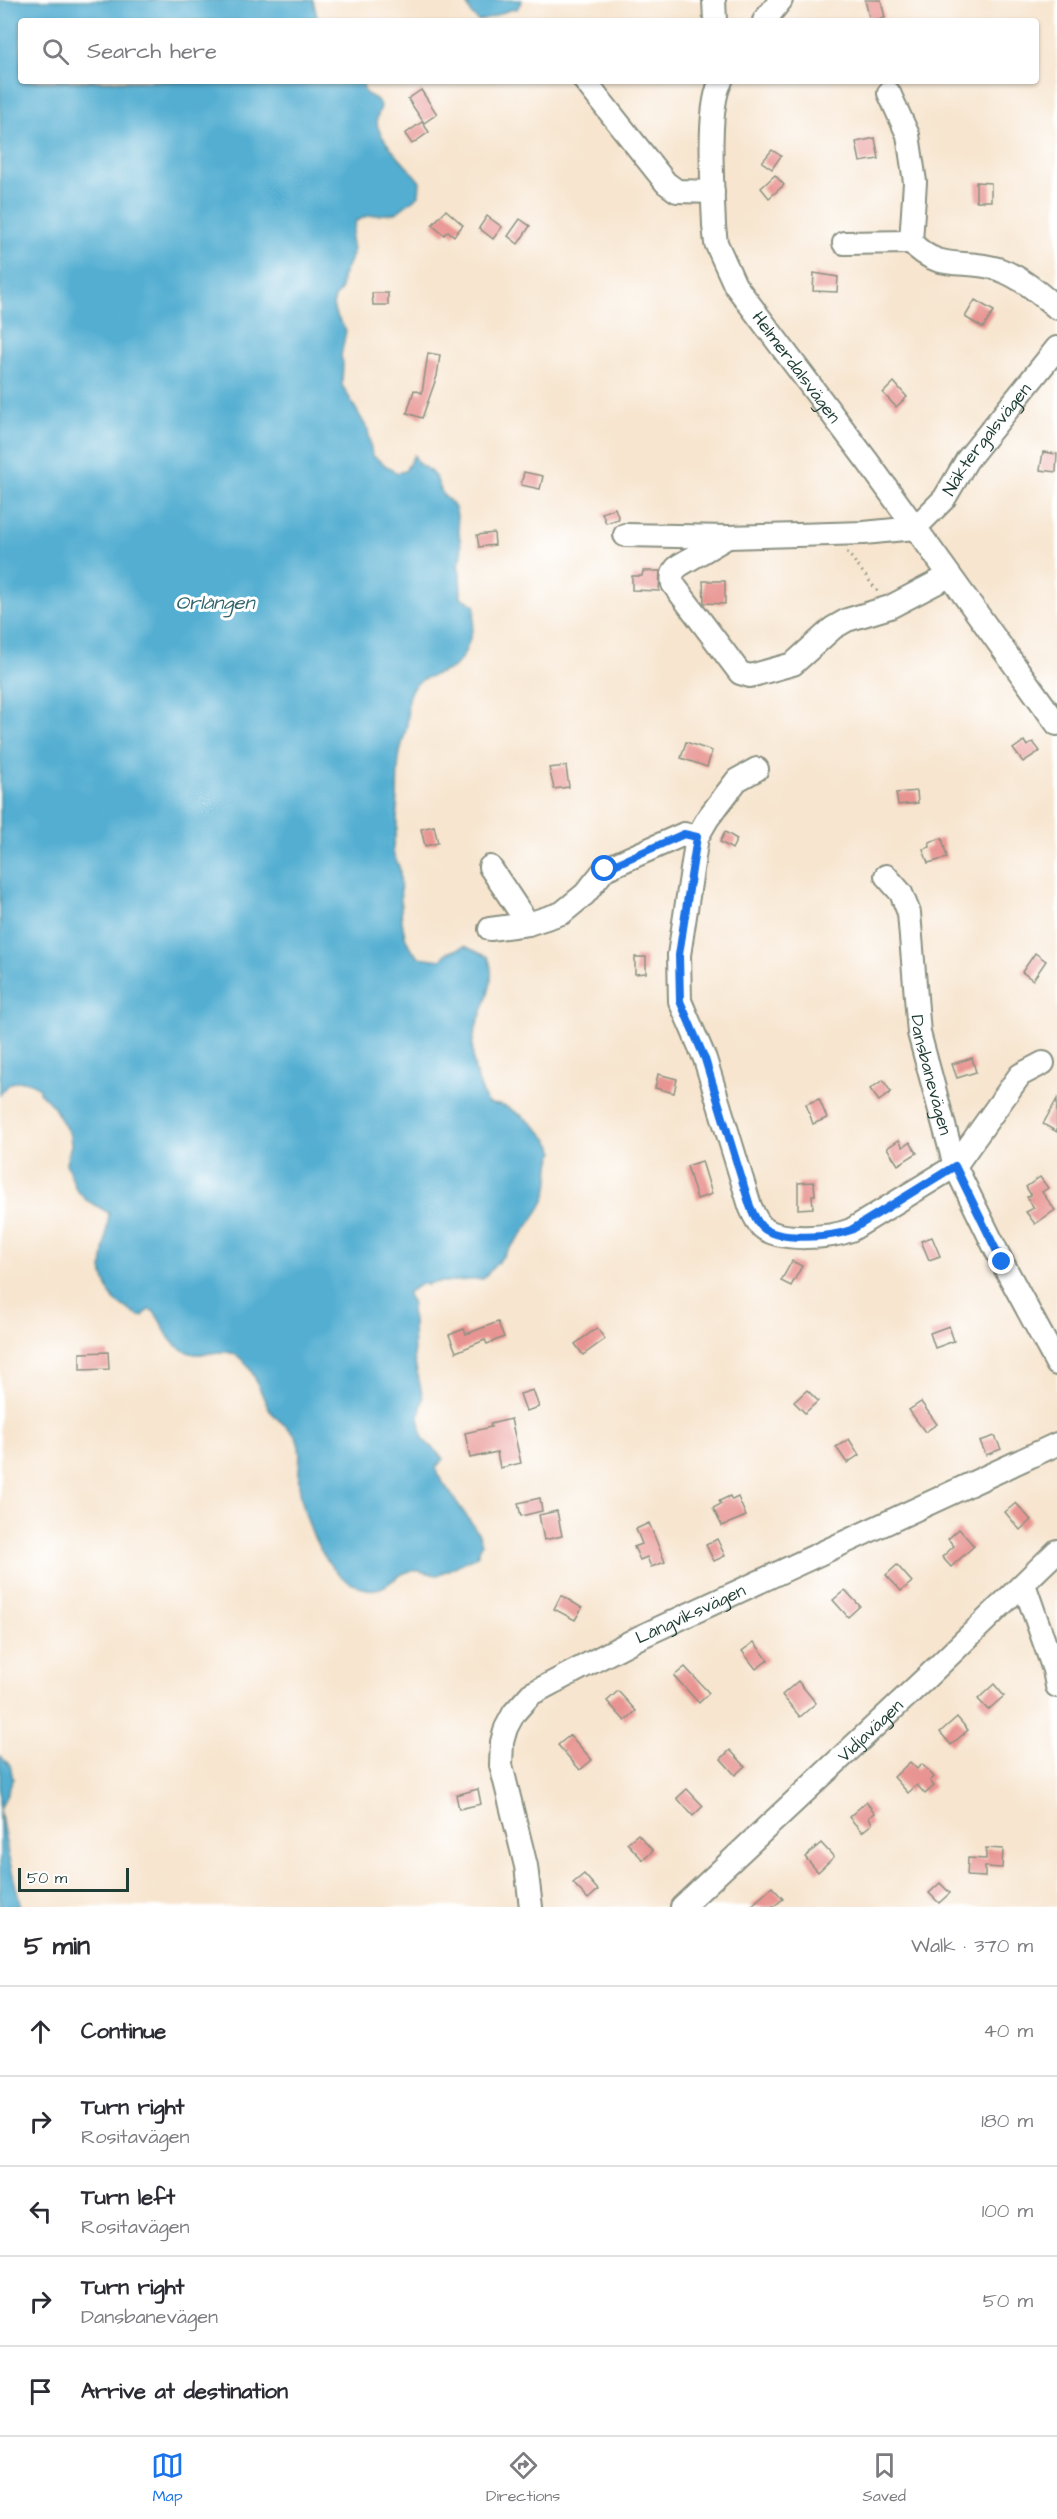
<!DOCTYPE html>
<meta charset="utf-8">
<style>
:root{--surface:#fff;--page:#f2f2f3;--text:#2b2b33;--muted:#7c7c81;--line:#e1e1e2;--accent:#1a73e8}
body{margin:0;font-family:"Architects Daughter",sans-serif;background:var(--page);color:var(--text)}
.scale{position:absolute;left:18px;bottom:15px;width:111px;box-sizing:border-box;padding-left:6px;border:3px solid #1f3d34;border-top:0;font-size:16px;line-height:21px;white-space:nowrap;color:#1f3d34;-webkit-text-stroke:4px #fff;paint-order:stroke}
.stop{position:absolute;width:18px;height:18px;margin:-14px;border:4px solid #1a73e8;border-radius:50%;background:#fff}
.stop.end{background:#1a73e8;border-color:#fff;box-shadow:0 2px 6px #0008}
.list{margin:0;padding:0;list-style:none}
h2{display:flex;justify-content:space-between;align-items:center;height:78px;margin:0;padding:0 24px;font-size:26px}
h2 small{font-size:20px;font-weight:400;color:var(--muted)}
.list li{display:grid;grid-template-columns:39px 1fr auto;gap:18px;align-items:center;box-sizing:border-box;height:90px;padding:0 24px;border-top:2px solid var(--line)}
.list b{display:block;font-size:22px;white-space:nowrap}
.list p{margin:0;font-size:20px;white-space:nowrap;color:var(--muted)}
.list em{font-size:20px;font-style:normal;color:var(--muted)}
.icon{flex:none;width:33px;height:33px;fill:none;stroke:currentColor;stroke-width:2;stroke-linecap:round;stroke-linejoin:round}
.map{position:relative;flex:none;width:1057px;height:1907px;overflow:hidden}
.search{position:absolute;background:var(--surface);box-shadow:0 2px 4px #0004;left:18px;right:18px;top:18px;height:66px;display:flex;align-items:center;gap:15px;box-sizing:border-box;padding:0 21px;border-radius:6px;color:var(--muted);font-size:22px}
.sheet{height:528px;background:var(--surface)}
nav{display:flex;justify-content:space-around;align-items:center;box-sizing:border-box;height:84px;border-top:2px solid var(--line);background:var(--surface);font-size:16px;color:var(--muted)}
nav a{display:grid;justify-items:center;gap:3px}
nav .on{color:var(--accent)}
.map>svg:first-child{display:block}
</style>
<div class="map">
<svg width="1057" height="1907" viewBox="0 0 1057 1907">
<rect width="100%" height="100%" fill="#fff"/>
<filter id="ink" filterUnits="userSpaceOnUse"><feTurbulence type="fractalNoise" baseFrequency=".0167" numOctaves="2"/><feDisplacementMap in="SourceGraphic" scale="12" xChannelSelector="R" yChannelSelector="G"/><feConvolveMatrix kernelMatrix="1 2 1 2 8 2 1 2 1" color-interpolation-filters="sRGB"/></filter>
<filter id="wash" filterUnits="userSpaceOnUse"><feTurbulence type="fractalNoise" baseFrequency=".008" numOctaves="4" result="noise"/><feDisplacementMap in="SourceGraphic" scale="24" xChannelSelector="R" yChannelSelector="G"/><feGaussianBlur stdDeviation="1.35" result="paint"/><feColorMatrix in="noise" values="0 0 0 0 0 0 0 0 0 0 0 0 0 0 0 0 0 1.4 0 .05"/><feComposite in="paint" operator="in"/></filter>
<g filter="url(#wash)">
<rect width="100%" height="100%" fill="#f7e5cf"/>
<g fill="#53aed1" stroke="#397682" stroke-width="1.5">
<path d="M0,0H313L318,21H21V81H362L365,93L376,99L381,106C380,111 377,115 377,120C375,137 411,169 420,182L419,195L396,213L367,216L356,221L351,238L353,250L351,258L342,278L341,290L335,298L333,305L335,313L346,331L341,356L343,363L342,385L368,430L372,455L396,473L405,471L414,455L419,464L430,471L436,478L443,495L452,503L456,510L462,555L458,565L460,572L461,597L475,605C475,623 468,662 448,670C435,676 417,677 410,693C405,704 409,713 407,724C405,736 400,747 399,760C396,782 398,805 397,828C396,836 392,843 393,851C394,859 400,864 400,872C402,897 396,940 419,957L441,960L447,953L465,946L488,957C499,984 480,1009 474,1035C469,1059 477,1081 487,1103C492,1105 495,1104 501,1105C521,1112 547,1133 555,1152C546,1163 553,1183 544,1201C529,1230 504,1254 483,1279L429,1283L427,1286L423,1283L408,1292V1297L413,1304L411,1311L413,1321L414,1359L423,1398L419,1417L423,1439L444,1459L436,1467L437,1474L479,1534L482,1543L477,1556L438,1575C427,1574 418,1568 407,1572C392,1577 386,1592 367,1589C326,1582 304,1522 299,1485C297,1470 303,1455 297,1440C292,1427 277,1422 270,1410C262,1398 258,1381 250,1369C225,1333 207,1368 178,1347C165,1338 163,1321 153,1311L148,1310L143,1316H138L114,1300L109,1292L103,1275L102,1267L109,1213L86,1200L76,1189L66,1163L71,1145L70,1135L53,1106L39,1092V1088C24,1077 9,1079 0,1095Z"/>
<path d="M465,0H522L517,9C501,10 492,20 478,21L471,13Z"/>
<polygon points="0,1756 10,1765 13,1779 0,1810 8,1855 21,1907 0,1907"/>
</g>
<g id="blocks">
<g fill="#e89492">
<polygon points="865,0 881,0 885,18 870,21"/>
<polygon points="421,90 437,114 424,123 408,99"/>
<polygon points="422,122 429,132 412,144 405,134"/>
<polygon points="875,138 879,159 860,162 856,142"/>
<polygon points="772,150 781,156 772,169 762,162"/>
<polygon points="775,175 784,185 769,198 761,188"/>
<polygon points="976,182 991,183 991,201 976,201"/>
<polygon points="446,210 463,225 454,236 448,231 444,235 432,225"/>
<polygon points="487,216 502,227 493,239 479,228"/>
<polygon points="520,219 530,226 518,244 508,236"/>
<polygon points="814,273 838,277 837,292 813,291"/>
<polygon points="372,293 388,293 388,305 373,305"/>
<polygon points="975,300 994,311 983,328 965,317"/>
<polygon points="428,353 440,355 437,376 422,418 407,413 414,390 422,393"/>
<polygon points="894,382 907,397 896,407 883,393"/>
<polygon points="1043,452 1057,454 1056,472 1040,470"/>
<polygon points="524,472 543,476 540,489 521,485"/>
<polygon points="615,508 619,519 606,523 602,513"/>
<polygon points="494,533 495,545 479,547 477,535"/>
<polygon points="643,571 660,571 659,591 632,590 632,576 642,576"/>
<polygon points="703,581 725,581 725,604 704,603"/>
<polygon points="1024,741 1027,746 1033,742 1040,751 1023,762 1013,749"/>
<polygon points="686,742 712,751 707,767 681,758"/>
<polygon points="566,766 569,787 554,789 549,768"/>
<polygon points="917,791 918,803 898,805 896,793"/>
<polygon points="434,826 438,843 425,846 421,829"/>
<polygon points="725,832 737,839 732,849 720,842"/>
<polygon points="942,838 947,858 928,863 923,849 930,847 929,842"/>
<polygon points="1035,953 1046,961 1033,980 1022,972"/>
<polygon points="635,957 646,957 646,973 635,974"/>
<polygon points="972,1058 976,1072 957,1078 952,1064"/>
<polygon points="658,1074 677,1079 674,1093 655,1088"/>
<polygon points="883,1080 891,1092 879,1101 870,1089"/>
<polygon points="819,1099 827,1118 813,1124 806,1104"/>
<polygon points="1057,1099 1057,1132 1043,1124"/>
<polygon points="899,1140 903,1147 910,1142 917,1153 898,1165 887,1148"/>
<polygon points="702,1161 712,1194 697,1199 687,1166"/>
<polygon points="1040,1177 1048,1188 1042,1192 1055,1210 1035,1224 1026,1212 1034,1208 1027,1197 1031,1195 1026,1187"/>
<polygon points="814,1182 815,1195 812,1195 813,1208 798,1209 798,1183"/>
<polygon points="932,1237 940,1256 929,1260 921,1241"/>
<polygon points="792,1261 802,1266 791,1286 781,1281"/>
<polygon points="498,1322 504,1337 487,1344 485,1340 456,1352 449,1335 464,1329 466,1334"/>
<polygon points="949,1326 954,1341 935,1348 930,1333"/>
<polygon points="597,1328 605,1339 583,1355 575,1344"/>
<polygon points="108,1352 109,1369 80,1370 80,1353"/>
<polygon points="533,1390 539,1407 526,1411 520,1394"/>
<polygon points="807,1390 818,1401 805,1413 794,1402"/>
<polygon points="921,1402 937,1424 925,1432 909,1410"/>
<polygon points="511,1419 521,1463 500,1468 497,1452 470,1458 465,1433 491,1427 490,1424"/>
<polygon points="995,1436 1001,1449 986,1455 980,1441"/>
<polygon points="849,1439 859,1455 847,1463 836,1447"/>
<polygon points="730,1496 732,1500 738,1497 746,1516 722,1526 713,1508 721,1504 719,1501"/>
<polygon points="540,1498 542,1511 521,1516 518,1503"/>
<polygon points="1016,1503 1031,1520 1020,1530 1005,1512"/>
<polygon points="557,1511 562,1536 544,1540 539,1515"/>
<polygon points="649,1523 665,1562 651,1567 647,1557 640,1560 634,1547 642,1544 636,1529"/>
<polygon points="959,1529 974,1546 951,1567 942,1557 954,1546 948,1539"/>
<polygon points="717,1539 725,1556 714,1561 706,1545"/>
<polygon points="897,1565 912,1582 901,1591 886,1575"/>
<polygon points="845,1590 860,1606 848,1617 833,1600"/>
<polygon points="561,1595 582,1608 575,1620 554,1609"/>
<polygon points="754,1642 768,1660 756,1669 742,1651"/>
<polygon points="685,1667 709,1693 699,1703 674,1676"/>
<polygon points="798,1681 816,1703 800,1717 782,1695"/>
<polygon points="994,1684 1004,1696 988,1710 978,1699"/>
<polygon points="618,1691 636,1711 625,1721 607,1701"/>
<polygon points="957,1717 968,1730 951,1745 940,1732"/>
<polygon points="570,1735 592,1760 580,1770 558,1745"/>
<polygon points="730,1750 745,1766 735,1775 721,1759"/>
<polygon points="910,1762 917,1769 922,1764 934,1777 930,1781 934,1786 925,1794 917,1785 908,1793 894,1777"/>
<polygon points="478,1789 481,1804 459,1809 456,1795"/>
<polygon points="687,1789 703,1806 693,1816 677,1798"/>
<polygon points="866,1802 875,1813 869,1817 872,1824 862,1832 849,1817"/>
<polygon points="638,1834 653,1851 643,1860 627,1843"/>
<polygon points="821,1843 834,1857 818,1872 805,1857"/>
<polygon points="986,1848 1003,1849 1002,1868 985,1867 985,1877 967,1876 968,1858 986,1859"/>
<polygon points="584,1874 598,1890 588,1899 573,1883"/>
<polygon points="940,1883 950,1893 939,1903 929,1893"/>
<polygon points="772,1887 783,1899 773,1907 750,1907"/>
</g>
</g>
</g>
<g filter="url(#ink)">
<use href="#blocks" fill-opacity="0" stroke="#8b9182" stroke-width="1.5"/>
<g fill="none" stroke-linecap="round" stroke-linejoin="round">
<g stroke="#8b9182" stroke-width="26">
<g id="minor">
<polyline points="714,0 715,21"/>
<polyline points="764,21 781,0"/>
<polyline points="585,81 666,183 677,191 713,192"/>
<path id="s1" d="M721,81C706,108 713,193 714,226L716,243L735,285L868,462L1057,724"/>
<path d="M889,93L908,135L915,182L911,242C939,273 963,258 998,269C1021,277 1039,293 1057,308"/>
<polyline points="844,243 911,242"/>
<path id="s2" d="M625,535L728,537L864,533L915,528L944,499L967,460L1057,348"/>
<path d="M726,538L680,565C673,570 671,575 673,584L740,673L750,676L793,664L833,628L847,620L890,607L949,576"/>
<path d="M757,769L737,780L708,818L697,837L679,955L680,1001L705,1059L750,1206C753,1213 756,1221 762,1227C779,1242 831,1238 851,1230L955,1166L1020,1075L1043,1063"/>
<polyline points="490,867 528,924"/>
<path id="s3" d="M886,876L901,893L909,913L919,1033L955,1166L1002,1262L1057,1364"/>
<polyline points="490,929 528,924 562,913 585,894 605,869 684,834 697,837"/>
<polyline points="1024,1584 1054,1670 1057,1686"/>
<path id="s4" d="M531,1907L526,1866L501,1765L502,1742L506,1728L514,1713L531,1694L640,1637L1057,1444"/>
<path id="s5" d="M682,1907L927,1677L1057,1551"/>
</g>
</g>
<polyline stroke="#8b9182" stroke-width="3" stroke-dasharray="1.5 4.5" stroke-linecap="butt" points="847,552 878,592"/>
<use href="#minor" stroke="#fff" stroke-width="22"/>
</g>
</g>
<g fill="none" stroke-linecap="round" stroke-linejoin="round" filter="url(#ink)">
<path stroke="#1a73e8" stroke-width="8" d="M605,869L684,834L697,837L679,955L680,1001L705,1059L750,1206C753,1213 756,1221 762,1227C778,1242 832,1237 851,1230L955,1166L1002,1262"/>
</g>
<g text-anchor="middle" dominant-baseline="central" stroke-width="6" stroke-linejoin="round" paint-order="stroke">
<g font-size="18" fill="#1f3d34" stroke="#fff">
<text stroke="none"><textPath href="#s1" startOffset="312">Helmerdalsvägen</textPath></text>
<text stroke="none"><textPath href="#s2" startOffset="405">Näktergalsvägen</textPath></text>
<text stroke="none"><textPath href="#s3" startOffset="208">Dansbanevägen</textPath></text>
<text stroke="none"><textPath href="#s4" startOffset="404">Långviksvägen</textPath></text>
<text stroke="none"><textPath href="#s5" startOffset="258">Vidjavägen</textPath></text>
</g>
<g font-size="20" font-style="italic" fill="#31656b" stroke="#fff">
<text x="215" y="603">Orlången</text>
</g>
</g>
</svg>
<div class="scale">50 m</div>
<div class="stop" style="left:605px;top:869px"></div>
<div class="stop end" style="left:1002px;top:1262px"></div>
<div class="search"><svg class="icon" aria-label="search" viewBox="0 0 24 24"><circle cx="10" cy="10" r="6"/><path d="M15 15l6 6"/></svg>Search here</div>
</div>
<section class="sheet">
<h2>5 min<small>Walk · 370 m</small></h2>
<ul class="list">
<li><svg class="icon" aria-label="ahead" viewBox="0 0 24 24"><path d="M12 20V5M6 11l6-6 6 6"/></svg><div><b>Continue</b></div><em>40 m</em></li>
<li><svg class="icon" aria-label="right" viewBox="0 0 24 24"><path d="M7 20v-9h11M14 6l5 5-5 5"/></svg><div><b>Turn right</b><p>Rositavägen</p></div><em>180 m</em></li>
<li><svg class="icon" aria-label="left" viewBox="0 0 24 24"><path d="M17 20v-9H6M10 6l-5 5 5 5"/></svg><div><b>Turn left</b><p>Rositavägen</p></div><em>100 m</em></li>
<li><svg class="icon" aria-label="right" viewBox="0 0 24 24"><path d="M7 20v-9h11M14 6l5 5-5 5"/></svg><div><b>Turn right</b><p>Dansbanevägen</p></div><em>50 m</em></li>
<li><svg class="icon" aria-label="arrive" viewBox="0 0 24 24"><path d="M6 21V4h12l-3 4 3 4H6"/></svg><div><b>Arrive at destination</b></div></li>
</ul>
</section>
<nav>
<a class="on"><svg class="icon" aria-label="map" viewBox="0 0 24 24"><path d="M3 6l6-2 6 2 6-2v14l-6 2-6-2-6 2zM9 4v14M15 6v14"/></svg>Map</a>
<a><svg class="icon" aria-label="directions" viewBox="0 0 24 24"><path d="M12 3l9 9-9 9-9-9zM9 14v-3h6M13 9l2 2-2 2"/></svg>Directions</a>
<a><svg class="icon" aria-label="saved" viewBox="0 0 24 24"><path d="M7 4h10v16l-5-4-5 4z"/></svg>Saved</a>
</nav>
